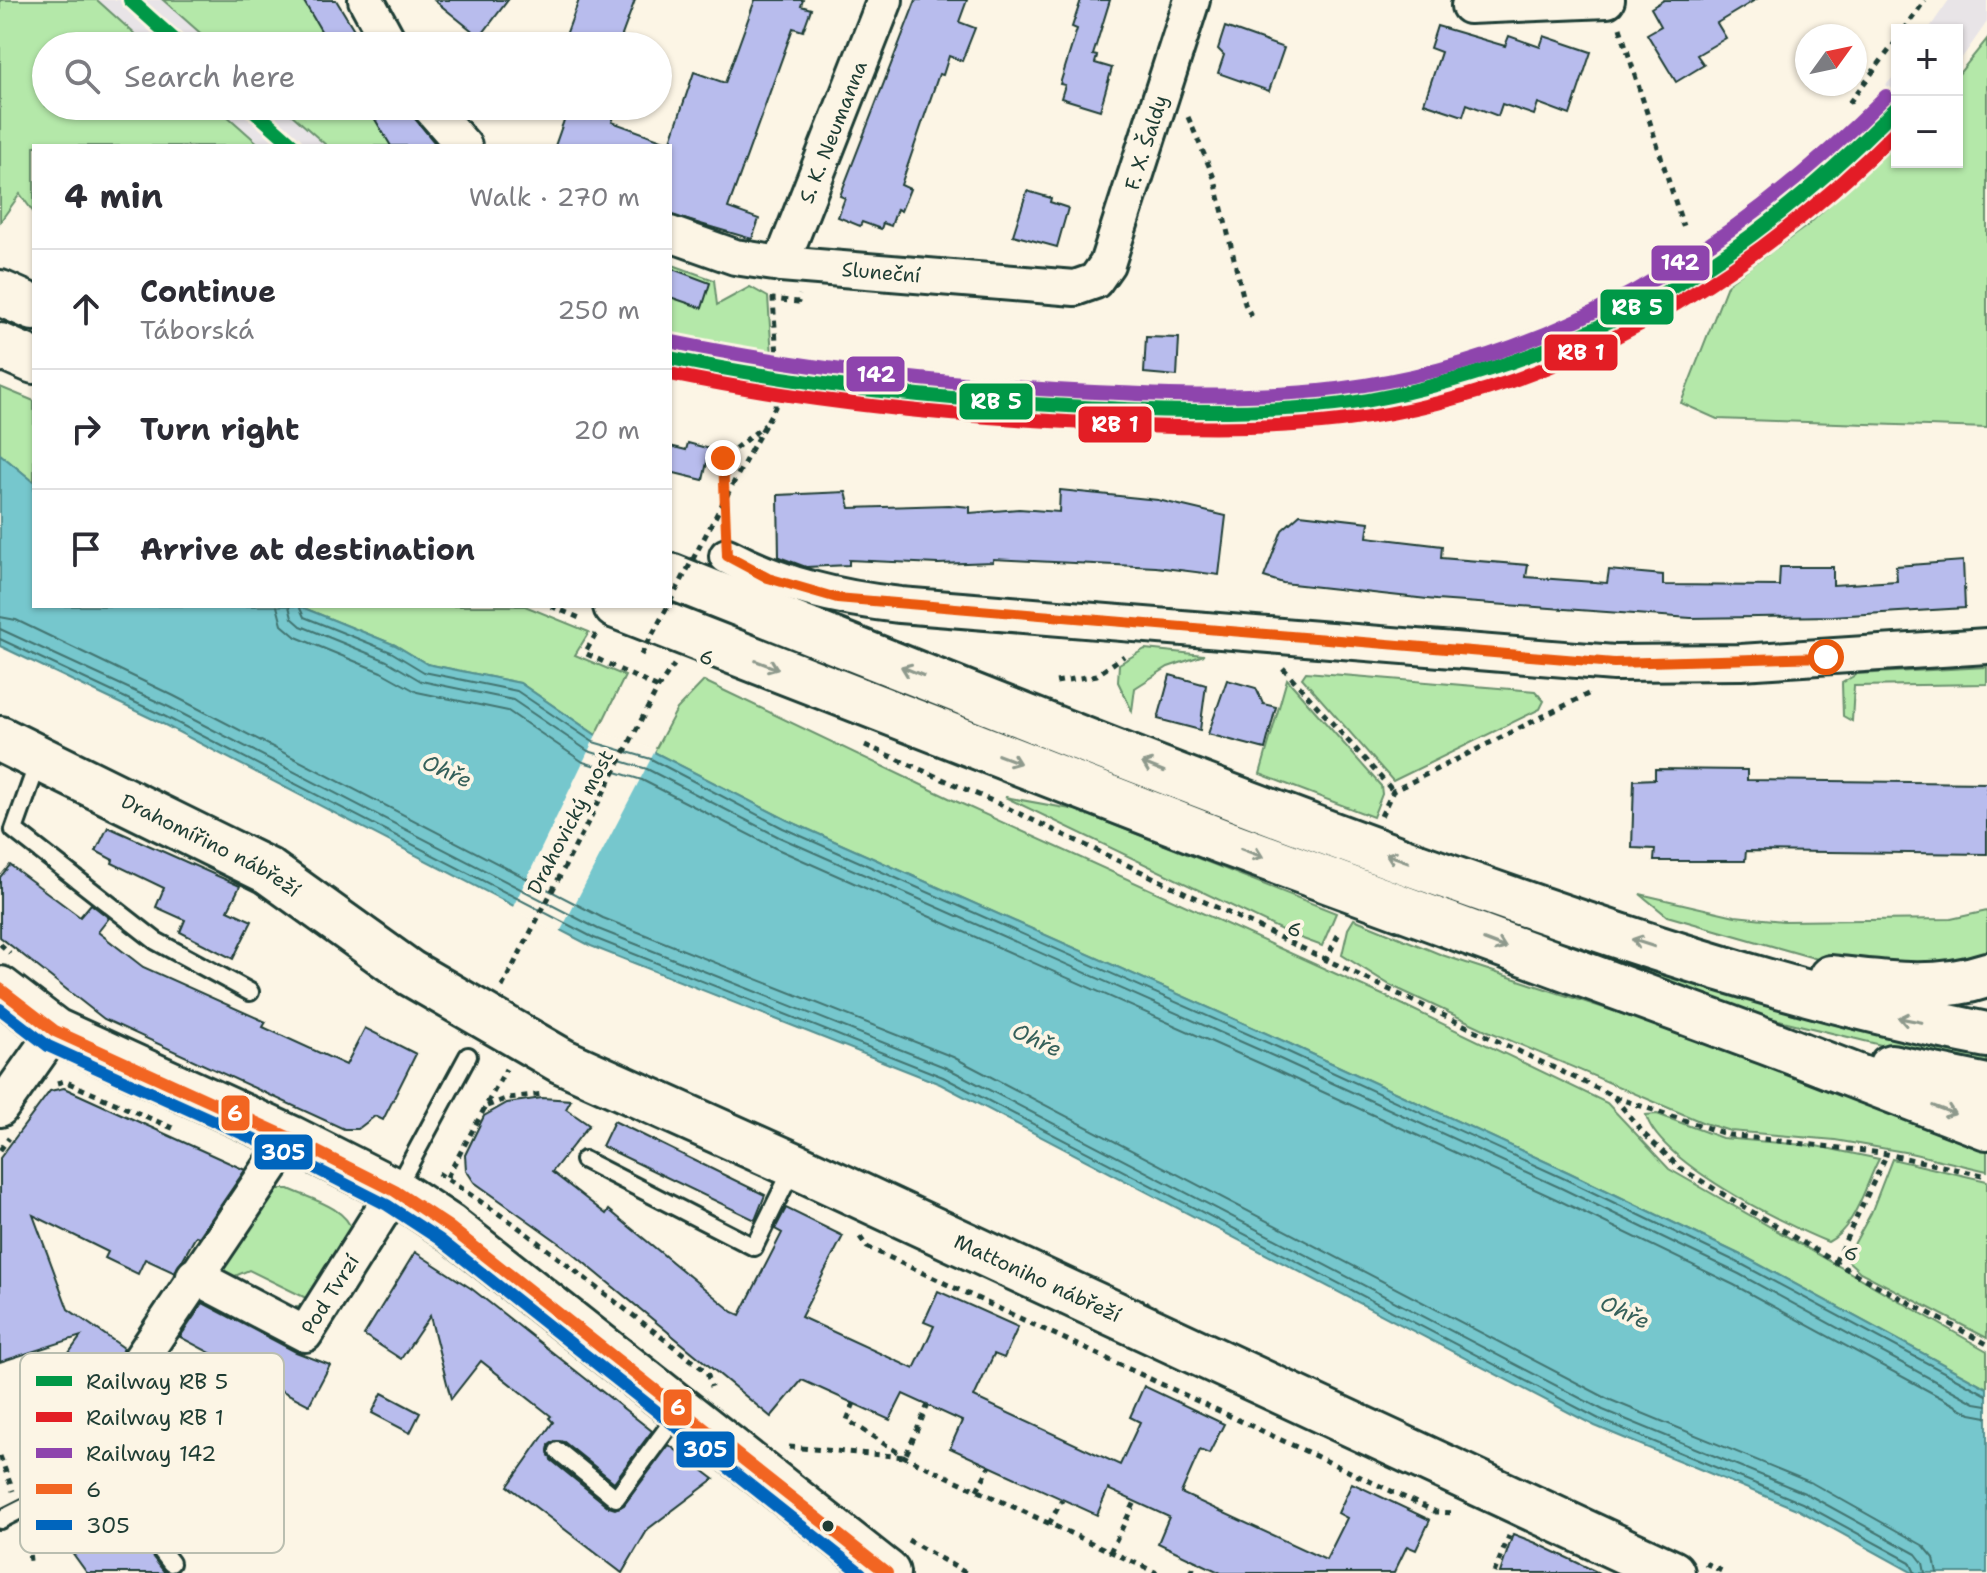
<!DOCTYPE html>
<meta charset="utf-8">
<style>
:root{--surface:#fff;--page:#f7f7f7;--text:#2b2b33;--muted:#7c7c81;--line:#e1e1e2}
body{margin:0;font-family:"Shantell Sans",sans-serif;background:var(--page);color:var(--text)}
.controls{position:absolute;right:24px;top:24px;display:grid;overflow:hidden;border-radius:0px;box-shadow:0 2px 6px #0004}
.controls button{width:72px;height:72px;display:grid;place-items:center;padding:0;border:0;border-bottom:2px solid var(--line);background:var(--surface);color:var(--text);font:40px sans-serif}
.compass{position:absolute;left:1795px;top:24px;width:72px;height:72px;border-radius:50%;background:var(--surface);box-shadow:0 2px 6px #0004;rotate:57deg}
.stop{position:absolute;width:24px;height:24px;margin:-18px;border:6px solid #ea580c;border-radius:50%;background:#fff}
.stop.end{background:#ea580c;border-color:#fff;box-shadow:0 2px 8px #0008}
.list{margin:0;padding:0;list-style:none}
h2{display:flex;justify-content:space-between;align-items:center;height:104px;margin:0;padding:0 32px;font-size:34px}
h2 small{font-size:26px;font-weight:400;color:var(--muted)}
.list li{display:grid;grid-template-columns:52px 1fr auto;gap:24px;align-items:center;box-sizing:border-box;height:120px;padding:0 32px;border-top:2px solid var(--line)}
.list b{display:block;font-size:30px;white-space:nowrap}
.list p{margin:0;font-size:26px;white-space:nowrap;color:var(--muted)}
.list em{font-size:26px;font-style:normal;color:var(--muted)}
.icon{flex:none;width:44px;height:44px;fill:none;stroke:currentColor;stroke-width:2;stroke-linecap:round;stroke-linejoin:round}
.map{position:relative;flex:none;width:1987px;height:1573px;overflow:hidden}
.search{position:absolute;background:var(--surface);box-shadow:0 2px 6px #0004;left:32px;top:32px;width:640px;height:88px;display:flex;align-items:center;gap:20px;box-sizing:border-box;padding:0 28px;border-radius:44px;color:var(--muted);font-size:30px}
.panel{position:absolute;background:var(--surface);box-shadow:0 2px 6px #0004;left:32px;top:144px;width:640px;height:464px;border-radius:0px}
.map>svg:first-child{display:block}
</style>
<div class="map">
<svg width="1987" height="1573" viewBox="0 0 1987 1573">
<rect width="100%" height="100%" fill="#fcf5e5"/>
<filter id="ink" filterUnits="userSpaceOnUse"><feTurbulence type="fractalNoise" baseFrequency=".0125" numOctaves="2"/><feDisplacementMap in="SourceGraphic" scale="16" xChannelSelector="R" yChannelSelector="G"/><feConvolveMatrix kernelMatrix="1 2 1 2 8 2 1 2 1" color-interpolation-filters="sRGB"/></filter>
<g filter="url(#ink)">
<g fill="#e8e4e7">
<polygon points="97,0 163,0 215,46 148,46"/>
<polygon points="1949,0 1987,0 1987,22 1957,65 1957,30 1928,30"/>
<polygon points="1897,73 1897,139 1808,225 1736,277 1665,322 1592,358 1523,383 1429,410 1343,426 1184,434 989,423 798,405 670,380 670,335 805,361 979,379 1185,390 1336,383 1418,367 1509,341 1574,317 1644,283 1711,241 1780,191 1843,132"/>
<polygon points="216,106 282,106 327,146 261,146"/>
</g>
<g fill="#b4e8a9" stroke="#6a926e" stroke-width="2">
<polygon points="0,0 97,0 148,46 46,46 46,106 216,106 261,146 34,146 34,213 20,194 0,222"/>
<polygon points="163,0 308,0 331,46 215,46"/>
<polygon points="1987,39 1987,428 1717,419 1681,403 1728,283 1808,225 1897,142 1897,162 1957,162 1957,76"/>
<polygon points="282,106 367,106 401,146 327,146"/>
<polygon points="670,264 714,280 717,305 750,287 768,297 772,356 670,335"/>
<polygon points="0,387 34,401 34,482 0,454"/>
<polygon points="299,606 525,606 589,632 575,655 625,676 596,735 520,683 427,664 395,645"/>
<polygon points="741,627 1987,1056 1987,1071 1750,1013 1484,927 813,663"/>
<polygon points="1145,649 1204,655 1168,667 1135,688 1132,711 1118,682 1119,664"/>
<polygon points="1987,667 1987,684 1854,686 1852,721 1843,716 1842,683 1857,674"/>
<polygon points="1306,672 1535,691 1544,701 1540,709 1393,781 1302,678"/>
<polygon points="1287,679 1381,786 1382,794 1373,817 1260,774"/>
<polygon points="704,681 951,799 1387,997 1607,1103 1669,1169 1987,1351 1987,1388 1747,1258 1568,1172 1288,1043 787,820 654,752 677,709"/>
<polygon points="1005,797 1076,810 1336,913 1322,946 1292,935"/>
<polygon points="1640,894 1735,916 1783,921 1951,919 1987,911 1987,960 1968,967 1842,966 1667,916"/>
<polygon points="1354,919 1442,955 1711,1043 1987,1145 1987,1171 1910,1153 1835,1140 1730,1131 1704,1123 1488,1031 1390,985 1342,955 1348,929"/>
<path d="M1657,1114L1722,1138L1816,1146L1879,1159C1865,1185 1855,1229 1828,1242C1783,1224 1659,1162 1646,1115Z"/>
<polygon points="1892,1159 1987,1181 1987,1338 1860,1272 1846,1259 1871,1213"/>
<path d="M282,1189H289C310,1199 346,1207 352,1231L308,1313L287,1314L308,1299L249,1270L223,1281L219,1276V1254L274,1190Z"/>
</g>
<polygon fill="#76c7cd" stroke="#539090" stroke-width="2" points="0,454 34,482 34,606 299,606 395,645 427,664 520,683 596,735 654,752 787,820 1288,1043 1568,1172 1747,1258 1987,1388 1987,1573 1913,1573 1799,1510 1595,1426 940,1084 591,946 161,723 0,646"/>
<polygon fill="#fcf5e5" points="598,731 656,749 559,934 512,909"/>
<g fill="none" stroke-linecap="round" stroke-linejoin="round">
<g stroke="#427471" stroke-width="2">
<polyline points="277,606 282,625 296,637 381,672 417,692 508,711 583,762 642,780 775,848 1275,1070 1556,1199 1734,1285 1971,1414 1987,1417"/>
<polyline points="289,606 292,618 301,626 387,661 421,681 513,700 588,751 647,769 779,837 1280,1059 1561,1188 1739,1274 1975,1403 1987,1405"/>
<polyline points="299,606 304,617 391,652 424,672 517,691 593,742 651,759 783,828 1284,1050 1565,1179 1743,1265 1987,1395"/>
<polyline points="0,617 16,620 174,696 603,918 953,1057 1608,1399 1812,1483 1924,1546 1934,1558 1937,1573"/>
<polyline points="0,629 169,707 598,929 947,1068 1603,1410 1807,1494 1916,1554 1923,1563 1925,1573"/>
<polyline points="0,639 164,716 594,938 943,1077 1599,1419 1802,1503 1910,1562 1915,1573"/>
</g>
</g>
<g fill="#b8bced" stroke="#1f3d34" stroke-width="2">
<polygon points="303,0 336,0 364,46 330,46"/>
<polygon points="434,0 508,0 480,37"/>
<polygon points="579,0 635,0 618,46 562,46"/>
<polygon points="755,0 803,0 801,6 811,9 803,31 793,28 728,208 759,219 752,239 670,215 670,144 555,146 569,106 600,106 616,112 612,122 670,143 694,72 725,83"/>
<polygon points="916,0 967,0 959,22 975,28 962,61 949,56 943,75 939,74 901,185 910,189 901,211 897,209 891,226 883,223 881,229 862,222 860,226 838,217 845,198 840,196"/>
<polygon points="1081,0 1110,0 1093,55 1097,56 1095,63 1112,68 1100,110 1061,98 1065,85 1060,84 1077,29 1072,27"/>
<polygon points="1664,0 1755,0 1717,23 1726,38 1697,55 1704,65 1676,82 1647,34 1661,26 1651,8"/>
<polygon points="1437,26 1505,46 1509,36 1540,47 1544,36 1591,52 1570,115 1538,103 1534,115 1502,104 1498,116 1467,104 1463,116 1424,103 1441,52 1430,48"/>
<polygon points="1225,27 1284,48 1269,91 1218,73 1224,55 1218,49"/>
<polygon points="367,106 405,106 437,146 391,146"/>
<polygon points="1027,191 1051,198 1050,202 1068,208 1057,247 1013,235"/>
<polygon points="670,268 710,283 702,308 670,297"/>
<polygon points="1146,337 1179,338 1177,376 1144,373"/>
<polygon points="688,443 710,449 703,480 670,472 670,446 686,450"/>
<polygon points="1060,490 1158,500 1226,516 1219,575 1156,567 993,559 993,562 938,564 849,560 849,565 806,567 779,557 778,495 846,492 850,508 949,505 970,507 970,513 1019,509 1059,512"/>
<polygon points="1300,514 1369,522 1367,537 1442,546 1441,558 1528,565 1526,577 1607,583 1609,570 1663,575 1663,585 1779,586 1780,567 1833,567 1833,585 1897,581 1896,566 1963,561 1965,608 1833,616 1691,618 1436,600 1283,583 1264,577 1282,530"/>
<polygon points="1170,675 1206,685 1200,730 1158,719"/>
<polygon points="1227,680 1256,688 1263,704 1276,707 1265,749 1208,734"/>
<polygon points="1655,769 1747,770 1747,780 1987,783 1987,854 1746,851 1745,861 1654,861 1655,849 1632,848 1634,780 1655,779"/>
<polygon points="108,827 240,886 228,910 252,921 233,959 180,932 185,920 156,907 164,888 112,863 113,860 96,851"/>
<polygon points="10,865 80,917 91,904 109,918 98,932 143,967 266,1022 263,1027 346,1065 365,1028 416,1054 383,1120 375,1116 358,1129 344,1129 104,1019 0,937 0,877"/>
<polygon points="64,1088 245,1170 199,1237 196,1236 175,1273 145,1259 138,1274 105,1258 108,1252 33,1215 68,1309 124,1348 85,1408 49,1381 81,1336 0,1362 0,1158 50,1091"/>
<polygon points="542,1098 571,1100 566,1109 589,1125 552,1172 606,1214 609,1210 733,1312 740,1315 782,1233 775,1229 786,1208 843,1236 801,1317 914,1369 934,1326 924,1322 938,1291 1018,1327 1004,1358 994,1354 974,1397 1120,1465 1140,1422 1130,1417 1144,1386 1224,1424 1209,1454 1200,1450 1181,1493 1326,1560 1347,1518 1338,1513 1352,1483 1430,1520 1416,1550 1407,1546 1394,1573 1221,1573 1158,1543 1169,1517 1108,1489 1097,1515 950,1448 962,1421 903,1394 890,1420 802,1380 771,1417 565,1247 474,1182 466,1170 465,1155 484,1116 507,1103"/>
<polygon points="614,1121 765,1195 755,1220 602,1146"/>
<polygon points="415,1252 472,1289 652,1431 614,1482 564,1442 555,1441 549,1445 551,1460 609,1507 615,1509 624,1505 669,1445 714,1479 648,1529 622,1573 508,1486 553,1422 549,1418 551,1416 481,1361 451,1399 430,1316 401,1359 364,1335"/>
<polygon points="203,1303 296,1352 330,1365 309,1405 180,1337"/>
<polygon points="382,1393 420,1413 410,1433 372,1413"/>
<polygon points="100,1489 165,1573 87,1573 53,1526"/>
<polygon points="1513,1534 1536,1543 1599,1573 1500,1573"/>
</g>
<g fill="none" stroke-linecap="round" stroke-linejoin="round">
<g stroke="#1f3d34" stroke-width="22">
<g id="lane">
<polyline points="39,760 14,830 156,941 250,992"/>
<polyline points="584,1160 754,1247 794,1166"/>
<polyline points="396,1189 468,1056"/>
<polyline points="558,1451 616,1498 681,1410"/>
<polyline points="0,1520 99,1470 171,1563"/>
</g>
</g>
<g stroke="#1f3d34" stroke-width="40">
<g id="street">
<polyline points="366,0 391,46"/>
<polyline points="1469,6 1607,0"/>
<polyline points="429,106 464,146"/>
<path id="s1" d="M670,234L735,257L781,264L1075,288L1095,281L1107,264L1192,0"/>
<path id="s2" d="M781,264L885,0"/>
<path d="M727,556C782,585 837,598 900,605L1614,663L1741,662L1987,646"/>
<polyline points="0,1109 55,1031"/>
<path id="s3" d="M194,1276L305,1334L395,1191"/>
<polyline points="103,1415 290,1138"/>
</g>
</g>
<g stroke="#1f3d34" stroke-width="50">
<g id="secondary">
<path id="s4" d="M0,739L268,871L410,973L562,1061L794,1165L1672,1573"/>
<polyline points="0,989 55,1031 290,1138 395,1191 448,1226 887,1573"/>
</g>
</g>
<g stroke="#1f3d34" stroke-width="50">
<g id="highway">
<polyline points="0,293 34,308"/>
<polyline points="0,346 34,361"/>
<path d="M670,576C916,673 1161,773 1409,863C1598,931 1790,997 1987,1035"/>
<polyline points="616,606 1221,841 1767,1042 1987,1127"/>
<path d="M1831,978C1884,984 1936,992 1987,975"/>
<polyline points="1891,1067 1987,1087"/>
</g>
</g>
<g stroke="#1f3d34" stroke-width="5" stroke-dasharray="6 6" stroke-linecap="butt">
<polyline points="1620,28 1683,226"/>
<polyline points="1904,30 1925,0"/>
<polyline points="1849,103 1897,40"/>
<polyline points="1188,117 1215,180 1245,304 1254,321"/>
<polyline points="750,452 775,407 777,356 773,299 798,302 800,295"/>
<polyline points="726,527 723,458 765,425"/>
<polyline points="551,606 582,619"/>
<polyline points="596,634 585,653 658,688"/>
<polyline points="1283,668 1393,791"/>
<polyline points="1056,682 1097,675 1124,656"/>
<polyline points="865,745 999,804 1613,1096 1645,1135 1680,1168 1850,1271 1987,1344"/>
<polyline points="1381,816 1393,791 1588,694"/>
<polyline points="0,944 10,953"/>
<polyline points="1325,962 1340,931"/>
<polyline points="502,987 658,688 674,665"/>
<polyline points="57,1083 64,1081 177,1130"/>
<polyline points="1614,1097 1729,1135 1882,1153 1987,1176"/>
<polyline points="487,1106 508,1098 544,1094"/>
<polyline points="0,1150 9,1138"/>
<polyline points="438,1173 514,1224 707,1372 711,1387"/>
<polyline points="447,1177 506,1069"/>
<polyline points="860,1237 867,1247 1436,1512 1453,1513"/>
<polyline points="1835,1262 1887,1154"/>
<polyline points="854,1403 847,1420 905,1457 1157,1573"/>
<polyline points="789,1447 905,1457 928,1405"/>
<polyline points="0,1456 13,1491"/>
<polyline points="977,1490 990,1466"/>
<polyline points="1049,1524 1062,1500"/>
<polyline points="27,1531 30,1561"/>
<polyline points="908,1540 966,1573"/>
<polyline points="1110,1552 1135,1502"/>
<polyline points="1705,1563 1726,1573"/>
<polyline points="1191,1573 1196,1561"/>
<polyline points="1494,1573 1509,1536"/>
</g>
<use href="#lane" stroke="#fcf5e5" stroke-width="16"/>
<use href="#street" stroke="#fcf5e5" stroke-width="34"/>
<use href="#secondary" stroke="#fcf5e5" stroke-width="44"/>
<use href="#highway" stroke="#fcf5e5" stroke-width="44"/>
<g stroke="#1f3d34" stroke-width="5" stroke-dasharray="6 6" stroke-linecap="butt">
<polyline points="670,602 750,452"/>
<polyline points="641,655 668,606"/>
</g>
<g stroke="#fcf5e5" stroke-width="18">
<polyline id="bus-1" points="0,989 55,1031 290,1138 395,1191 448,1226 887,1573"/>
</g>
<g stroke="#fcf5e5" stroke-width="18">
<polyline id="bus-2" points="0,1009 48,1046 283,1152 387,1205 439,1239 861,1573"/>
</g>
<use href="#bus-1" stroke="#f26522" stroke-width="12"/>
<use href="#bus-2" stroke="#0065bd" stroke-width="12"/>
<g stroke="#fcf5e5" stroke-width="20">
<g id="rail-1">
<polyline points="130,0 181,46"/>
<polyline points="249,106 294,146"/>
<path d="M670,358C796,384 923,398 1051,405C1145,411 1241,415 1335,405C1388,399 1440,385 1490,369C1654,317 1777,229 1897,107"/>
</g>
</g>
<g stroke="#fcf5e5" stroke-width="20">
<path id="rail-2" d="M670,374C796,400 922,414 1050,421C1146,427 1244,432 1340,421C1555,395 1747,282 1897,130"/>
</g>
<g stroke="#fcf5e5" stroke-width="20">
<path id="rail-3" d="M673,342C800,368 927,382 1056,390C1149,395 1244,400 1337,389C1555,362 1734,249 1886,96"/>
</g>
<use href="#rail-1" stroke="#009847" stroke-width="14"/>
<use href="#rail-2" stroke="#e31e25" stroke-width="14"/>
<use href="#rail-3" stroke="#8e44ad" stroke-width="14"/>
</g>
<defs><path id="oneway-shaft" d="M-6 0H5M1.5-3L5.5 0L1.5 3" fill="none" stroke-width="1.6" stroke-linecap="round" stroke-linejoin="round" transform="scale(2)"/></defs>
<g stroke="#8e998c">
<use href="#oneway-shaft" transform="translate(767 665) rotate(21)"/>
<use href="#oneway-shaft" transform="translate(912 671) rotate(-158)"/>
<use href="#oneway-shaft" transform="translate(1009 759) rotate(21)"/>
<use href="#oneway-shaft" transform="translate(1153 767) rotate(-158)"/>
<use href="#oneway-shaft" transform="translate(1252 853) rotate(21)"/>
<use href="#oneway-shaft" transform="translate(1397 858) rotate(-160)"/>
<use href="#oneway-shaft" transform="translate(1643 943) rotate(-162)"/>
<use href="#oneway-shaft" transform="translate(1495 944) rotate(21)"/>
<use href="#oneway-shaft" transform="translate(1910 1020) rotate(-169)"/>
<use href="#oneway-shaft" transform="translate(1944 1110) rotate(21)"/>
</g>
</g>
<g fill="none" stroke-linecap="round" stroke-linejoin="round" filter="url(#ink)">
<polyline stroke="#ea580c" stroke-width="10" points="723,458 727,556 768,578 837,598 1614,663 1826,657"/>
</g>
<circle fill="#1f3d34" stroke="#fcf5e5" stroke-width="3" cx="828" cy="1526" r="7"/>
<g text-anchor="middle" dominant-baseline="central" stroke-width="8" stroke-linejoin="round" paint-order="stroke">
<g font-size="20" fill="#1f3d34" stroke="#fcf5e5">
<text stroke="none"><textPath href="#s2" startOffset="142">S. K. Neumanna</textPath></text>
<text stroke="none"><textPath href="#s1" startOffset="580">F. X. Šaldy</textPath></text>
<text stroke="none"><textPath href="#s1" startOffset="216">Sluneční</textPath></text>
<text transform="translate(707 657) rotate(25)">6</text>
<text transform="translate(570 822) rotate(-62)">Drahovický most</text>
<text stroke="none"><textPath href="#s4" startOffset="236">Drahomířino nábřeží</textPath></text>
<text transform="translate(1295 929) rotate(26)">6</text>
<text transform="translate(1852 1253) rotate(32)">6</text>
<text stroke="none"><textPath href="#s4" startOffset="1172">Mattoniho nábřeží</textPath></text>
<text stroke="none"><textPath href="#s3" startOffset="172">Pod Tvrzí</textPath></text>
</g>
<g font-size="22" font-style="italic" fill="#35605a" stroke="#fcf5e5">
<text transform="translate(447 771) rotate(24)">Ohře</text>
<text transform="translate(1037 1040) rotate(25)">Ohře</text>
<text transform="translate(1625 1312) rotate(25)">Ohře</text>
</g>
</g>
<rect x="20" y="1353" width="264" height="200" rx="12" fill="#fcf5e5" stroke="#babeb0" stroke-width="2"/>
<rect x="36" y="1376" width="36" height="10" fill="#009847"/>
<rect x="36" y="1412" width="36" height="10" fill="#e31e25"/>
<rect x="36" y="1448" width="36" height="10" fill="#8e44ad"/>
<rect x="36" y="1484" width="36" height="10" fill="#f26522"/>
<rect x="36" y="1520" width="36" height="10" fill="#0065bd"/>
<g font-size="22" fill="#1f3d34">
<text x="86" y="1389">Railway RB 5</text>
<text x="86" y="1425">Railway RB 1</text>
<text x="86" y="1461">Railway 142</text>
<text x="86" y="1497">6</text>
<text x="86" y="1533">305</text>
</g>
<g stroke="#fcf5e5" stroke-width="3">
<rect x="1650" y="244" width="61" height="38" rx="8" fill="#8e44ad"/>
<rect x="1599" y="288" width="76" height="38" rx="8" fill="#009847"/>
<rect x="1543" y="333" width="76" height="39" rx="8" fill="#e31e25"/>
<rect x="845" y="355" width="61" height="38" rx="8" fill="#8e44ad"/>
<rect x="958" y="382" width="76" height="39" rx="8" fill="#009847"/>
<rect x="1077" y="405" width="76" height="39" rx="8" fill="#e31e25"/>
<rect x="220" y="1094" width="31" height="38" rx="8" fill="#f26522"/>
<rect x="253" y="1133" width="61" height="38" rx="8" fill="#0065bd"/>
<rect x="662" y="1388" width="31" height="39" rx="8" fill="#f26522"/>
<rect x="675" y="1430" width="61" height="39" rx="8" fill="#0065bd"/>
</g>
<g font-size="22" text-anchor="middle" font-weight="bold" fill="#fff">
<text x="1680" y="270">142</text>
<text x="1637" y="315">RB 5</text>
<text x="1581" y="360">RB 1</text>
<text x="876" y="382">142</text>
<text x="996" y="409">RB 5</text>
<text x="1115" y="432">RB 1</text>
<text x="235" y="1121">6</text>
<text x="283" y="1160">305</text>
<text x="678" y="1415">6</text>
<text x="705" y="1457">305</text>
</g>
</svg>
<div class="controls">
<button>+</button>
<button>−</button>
</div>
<svg class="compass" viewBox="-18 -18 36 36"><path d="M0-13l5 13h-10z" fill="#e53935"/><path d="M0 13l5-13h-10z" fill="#7c7c81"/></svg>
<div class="stop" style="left:1826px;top:657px"></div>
<div class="stop end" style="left:723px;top:458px"></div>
<div class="search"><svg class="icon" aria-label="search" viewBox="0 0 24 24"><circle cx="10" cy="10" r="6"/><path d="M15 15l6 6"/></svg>Search here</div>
<section class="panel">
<h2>4 min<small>Walk · 270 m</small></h2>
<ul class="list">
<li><svg class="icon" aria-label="ahead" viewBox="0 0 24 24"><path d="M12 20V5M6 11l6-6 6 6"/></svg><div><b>Continue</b><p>Táborská</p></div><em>250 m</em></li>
<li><svg class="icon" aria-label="right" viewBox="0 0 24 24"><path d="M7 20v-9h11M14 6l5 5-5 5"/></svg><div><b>Turn right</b></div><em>20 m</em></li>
<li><svg class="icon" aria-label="arrive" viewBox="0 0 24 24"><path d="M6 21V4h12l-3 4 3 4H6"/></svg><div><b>Arrive at destination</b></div></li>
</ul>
</section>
</div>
